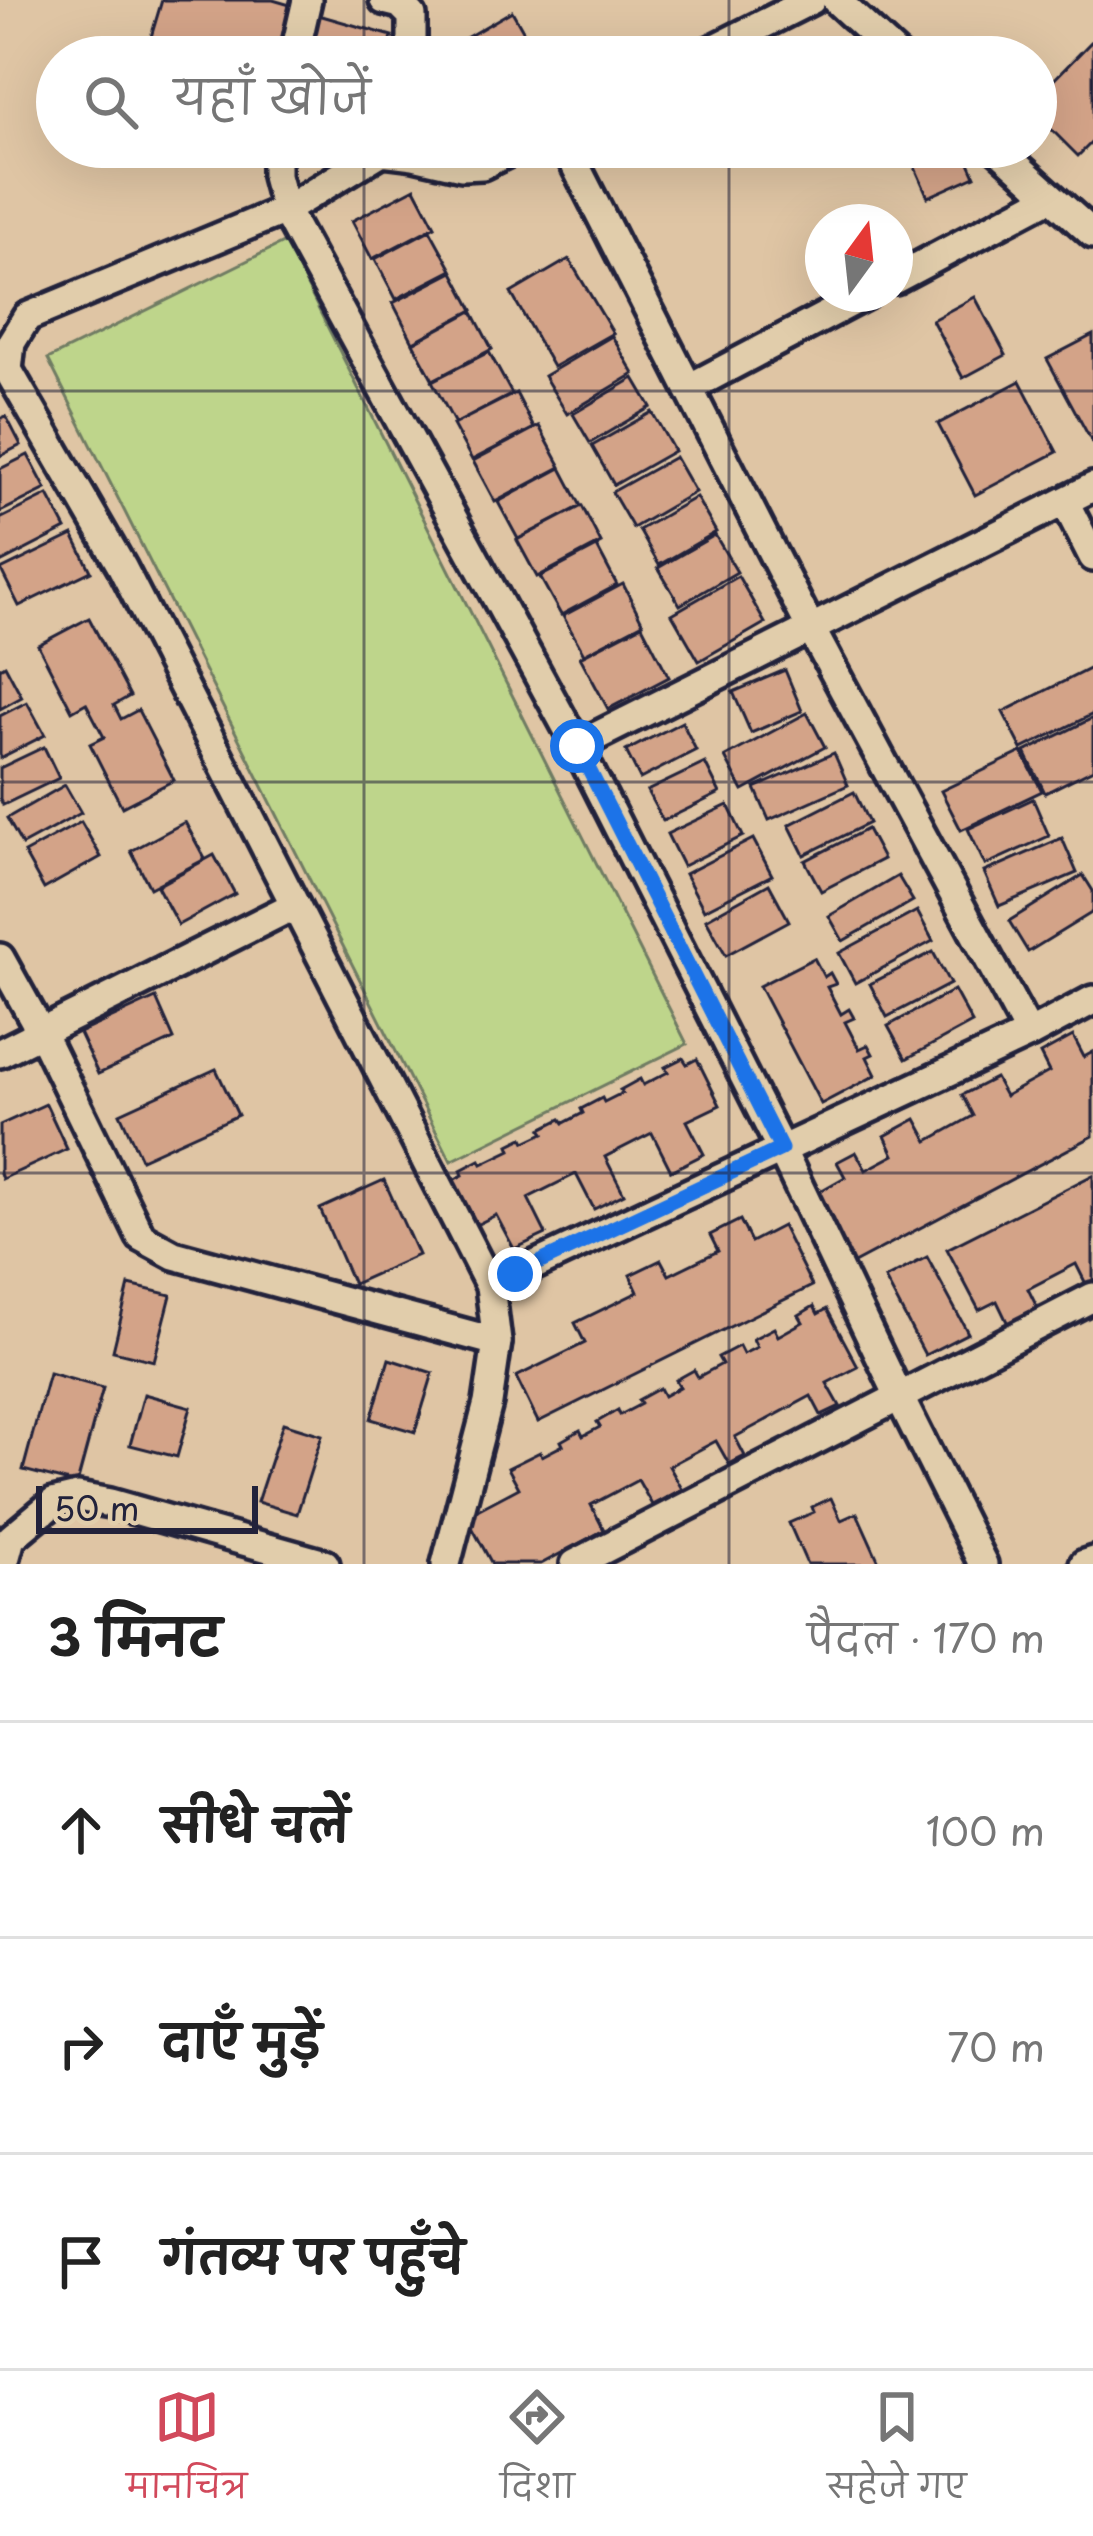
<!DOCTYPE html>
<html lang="hi">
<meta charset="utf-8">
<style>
:root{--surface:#fff;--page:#f6f6f6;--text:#222;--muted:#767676;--line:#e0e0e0;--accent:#d1495b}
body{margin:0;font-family:"Playpen Sans","Playpen Sans Deva",sans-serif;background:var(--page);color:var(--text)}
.compass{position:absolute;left:805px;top:204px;width:108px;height:108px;border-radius:50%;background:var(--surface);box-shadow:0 12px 48px #0002;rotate:15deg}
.scale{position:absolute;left:36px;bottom:30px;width:222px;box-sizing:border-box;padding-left:12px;border:6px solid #22223b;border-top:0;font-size:33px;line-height:42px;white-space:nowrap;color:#22223b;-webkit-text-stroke:9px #e1cdab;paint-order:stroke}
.stop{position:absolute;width:36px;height:36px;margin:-27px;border:9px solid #1a73e8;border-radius:50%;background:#fff}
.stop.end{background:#1a73e8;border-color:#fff;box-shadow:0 3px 12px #0008}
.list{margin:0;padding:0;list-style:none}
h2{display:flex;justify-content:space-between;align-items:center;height:156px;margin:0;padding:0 48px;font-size:51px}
h2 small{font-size:39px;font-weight:400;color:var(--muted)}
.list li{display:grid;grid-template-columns:78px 1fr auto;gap:36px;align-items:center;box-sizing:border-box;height:216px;padding:0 48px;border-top:3px solid var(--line)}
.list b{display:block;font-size:45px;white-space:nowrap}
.list em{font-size:39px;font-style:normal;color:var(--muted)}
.icon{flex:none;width:66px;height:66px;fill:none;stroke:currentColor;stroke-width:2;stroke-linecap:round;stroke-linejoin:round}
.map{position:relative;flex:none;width:1093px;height:1564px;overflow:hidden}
.search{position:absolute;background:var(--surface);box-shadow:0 12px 48px #0002;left:36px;right:36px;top:36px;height:132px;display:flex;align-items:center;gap:30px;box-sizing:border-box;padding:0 42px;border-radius:66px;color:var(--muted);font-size:45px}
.sheet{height:804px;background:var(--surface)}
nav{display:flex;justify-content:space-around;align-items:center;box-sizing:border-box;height:168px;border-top:3px solid var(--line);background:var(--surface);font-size:33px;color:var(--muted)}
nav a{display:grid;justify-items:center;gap:6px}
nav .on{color:var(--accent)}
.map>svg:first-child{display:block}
</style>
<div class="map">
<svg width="1093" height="1564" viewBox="0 0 1093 1564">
<rect width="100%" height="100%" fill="#dfc5a4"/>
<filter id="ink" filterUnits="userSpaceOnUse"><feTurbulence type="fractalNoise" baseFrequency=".00833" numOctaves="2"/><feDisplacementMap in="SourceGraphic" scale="24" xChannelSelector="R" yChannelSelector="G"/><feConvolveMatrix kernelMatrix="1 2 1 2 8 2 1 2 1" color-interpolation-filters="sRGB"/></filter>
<g filter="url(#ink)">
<polygon fill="#bed58b" stroke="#707c63" stroke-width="3" points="285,242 687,1044 451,1161 48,359"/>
<g fill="#d3a388" stroke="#22223b" stroke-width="3">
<polygon points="162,0 273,0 297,7 282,57 145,57"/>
<polygon points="512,11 538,57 474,57 464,39"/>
<polygon points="315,14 392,36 385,57 302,57"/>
<polygon points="1093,40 1093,141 1078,156 1036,114 1036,98"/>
<polygon points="906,147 962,147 975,176 928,197"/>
<polygon points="415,188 435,226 372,259 352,221"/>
<polygon points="430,230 452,270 396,299 375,259"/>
<polygon points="569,259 613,333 553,367 511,293"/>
<polygon points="453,272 473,310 413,342 393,303"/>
<polygon points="975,297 1006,355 963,378 932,320"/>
<polygon points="472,311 492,349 433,380 413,343"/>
<polygon points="1093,335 1093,444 1047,359"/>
<polygon points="612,336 634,374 567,414 544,376"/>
<polygon points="489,352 512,394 455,424 432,381"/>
<polygon points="634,378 651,407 590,443 573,414"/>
<polygon points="1020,381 1057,452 975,495 938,424"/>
<polygon points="516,393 534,428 472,460 453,425"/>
<polygon points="652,412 674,451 614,485 592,446"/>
<polygon points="6,416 21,445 0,456 0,419"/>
<polygon points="539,426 561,467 495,502 473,461"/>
<polygon points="28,455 46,489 0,512 0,469"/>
<polygon points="675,457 695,492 633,528 612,492"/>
<polygon points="561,468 581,506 518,539 498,502"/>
<polygon points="48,495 66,529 0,563 0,519"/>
<polygon points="696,497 716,532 659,565 639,530"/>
<polygon points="582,506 601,543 537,577 517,540"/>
<polygon points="73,535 91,571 19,606 1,570"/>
<polygon points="715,535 737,572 680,605 658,568"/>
<polygon points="597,547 617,585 561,615 540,577"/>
<polygon points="738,576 765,623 699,661 672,614"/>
<polygon points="623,584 643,623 584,654 563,616"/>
<polygon points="89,618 130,696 114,705 121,719 138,710 174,780 122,807 90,744 104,737 86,703 72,711 38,645"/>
<polygon points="642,625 669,677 608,709 580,657"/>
<polygon points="5,665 22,697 0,709 0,668"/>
<polygon points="1093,667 1093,714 1022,749 1003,712"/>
<polygon points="785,670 802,711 751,733 733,692"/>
<polygon points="27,702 45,735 0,758 0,716"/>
<polygon points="807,713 825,747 743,791 725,757"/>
<polygon points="1093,718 1093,769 1045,793 1025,752"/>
<polygon points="682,722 696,750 640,779 626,751"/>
<polygon points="44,747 59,778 3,805 0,799 0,768"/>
<polygon points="1022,752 1042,791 961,830 941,791"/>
<polygon points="834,753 848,785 769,820 755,788"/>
<polygon points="705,763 720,793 663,821 647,791"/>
<polygon points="65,785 81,813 22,845 7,818"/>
<polygon points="854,792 869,823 804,855 789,825"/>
<polygon points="1033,799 1049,836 985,865 968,829"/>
<polygon points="728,805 743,836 683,866 667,834"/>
<polygon points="81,822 101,857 44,889 24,853"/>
<polygon points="185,822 205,859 150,888 131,851"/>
<polygon points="867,829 883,859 821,891 805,861"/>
<polygon points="1062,838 1077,873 999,906 984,872"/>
<polygon points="753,839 772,875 704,910 685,874"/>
<polygon points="214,855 235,894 178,925 157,886"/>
<polygon points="1083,875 1093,891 1093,912 1028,952 1009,921"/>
<polygon points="898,876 913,901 843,941 829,916"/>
<polygon points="769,884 789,921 726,955 706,919"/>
<polygon points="917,911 933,941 855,983 839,953"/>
<polygon points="933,952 950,984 887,1017 870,984"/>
<polygon points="814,958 824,977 830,973 836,984 827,987 841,1014 849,1009 854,1018 845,1022 859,1049 868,1045 873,1054 867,1057 876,1075 821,1104 759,986"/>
<polygon points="954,990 972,1023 906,1059 888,1026"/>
<polygon points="156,998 174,1039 98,1074 79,1033"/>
<polygon points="1073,1036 1084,1057 1093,1052 1093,1136 852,1264 815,1194 845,1177 837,1162 856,1152 866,1170 894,1155 885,1136 916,1119 928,1141 973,1116 962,1095 995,1078 1005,1096 1049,1072 1040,1054"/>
<polygon points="683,1058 687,1064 697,1059 720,1105 687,1121 704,1154 671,1171 652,1133 605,1157 624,1194 594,1209 576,1174 528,1198 546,1234 514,1249 496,1215 476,1225 453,1180 463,1175 461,1170 480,1160 482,1164 511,1150 509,1145 523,1138 525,1142 544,1133 541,1129 561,1119 564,1123 583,1113 581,1109 602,1098 604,1102 622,1093 620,1090 640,1079 643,1085 668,1072 665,1067"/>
<polygon points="216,1069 238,1115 141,1159 120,1113"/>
<polygon points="46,1104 67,1149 2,1179 0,1173 0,1125"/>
<polygon points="1093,1175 1093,1281 1086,1284 1076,1264 1028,1289 1038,1309 1008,1324 997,1301 979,1310 947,1249"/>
<polygon points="384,1180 418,1255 353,1284 320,1209"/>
<polygon points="740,1220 751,1242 782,1226 812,1286 538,1422 516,1377 585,1343 575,1323 638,1292 630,1275 661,1260 669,1275 718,1251 710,1235"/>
<polygon points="927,1257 968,1333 925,1355 885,1279"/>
<polygon points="129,1285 171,1295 154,1361 113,1351"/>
<polygon points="814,1306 818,1314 827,1309 858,1367 827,1383 840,1406 821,1415 811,1396 735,1437 745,1456 729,1464 716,1441 669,1466 682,1489 652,1505 638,1480 591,1505 604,1530 541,1564 492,1564 466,1516 519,1488 508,1468 540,1452 542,1456 563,1445 561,1441 580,1430 583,1436 600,1427 597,1422 618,1410 620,1415 641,1404 638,1400 660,1388 664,1396 680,1387 676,1380 694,1370 698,1377 722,1364 718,1357 739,1346 743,1354 757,1347 753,1339 774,1328 778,1336 803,1322 799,1315"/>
<polygon points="389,1359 433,1373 415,1432 371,1419"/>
<polygon points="49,1373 103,1388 77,1484 23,1470"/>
<polygon points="144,1394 191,1407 177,1457 130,1445"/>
<polygon points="283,1423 322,1435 297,1514 257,1502"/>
<polygon points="831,1498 841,1520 857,1513 880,1564 807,1564 789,1523 814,1512 812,1507"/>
</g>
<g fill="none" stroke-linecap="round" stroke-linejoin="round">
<g stroke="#22223b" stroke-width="36">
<g id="minor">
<polyline points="384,0 400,4 412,16 412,40 407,57"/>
<polyline points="836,0 898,57"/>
<polyline points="294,57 307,0"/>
<polyline points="698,57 811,0"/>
<polyline points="276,147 276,176 285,210 577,746 781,1149 899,1396 983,1564"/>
<polyline points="566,147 810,627 1029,1034"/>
<polyline points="996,147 1093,234"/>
<polyline points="895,279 1050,197"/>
<polyline points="689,388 867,294"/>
<polyline points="1065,502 1093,557"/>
<polyline points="577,746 1093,487"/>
<polyline points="0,958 41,1032 141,1237 174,1255 497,1342"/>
<polyline points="0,1053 295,905"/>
<polyline points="490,1286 1029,1034 1093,1000"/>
<polyline points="4,1564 11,1538 53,1503 78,1497 110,1503 325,1564"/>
<polyline points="446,1564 488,1403 497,1342 490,1286 122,567 8,370 11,343 27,317 285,210 382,151 414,155 462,166 482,165 519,147"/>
<polyline points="575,1564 1093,1297"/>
<polyline points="1084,1564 1093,1561"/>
</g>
</g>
<use href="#minor" stroke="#e1cdab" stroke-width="27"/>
</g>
</g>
<g fill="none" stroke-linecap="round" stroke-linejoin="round" filter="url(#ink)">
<polyline stroke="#1a73e8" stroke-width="15" points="515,1274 781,1149 577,746"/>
</g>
<path fill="none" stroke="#22223b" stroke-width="3" stroke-opacity="0.55" d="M364,0V57M729,0V57M364,147V1564M729,147V1564M0,391H1093M0,782H1093M0,1173H1093"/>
</svg>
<svg class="compass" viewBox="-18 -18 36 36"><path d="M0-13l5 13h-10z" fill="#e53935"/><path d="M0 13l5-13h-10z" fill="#767676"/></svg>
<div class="scale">50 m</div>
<div class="stop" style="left:577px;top:746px"></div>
<div class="stop end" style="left:515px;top:1274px"></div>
<div class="search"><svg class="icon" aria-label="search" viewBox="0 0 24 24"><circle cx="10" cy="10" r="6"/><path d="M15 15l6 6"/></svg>यहाँ खोजें</div>
</div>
<section class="sheet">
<h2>3 मिनट<small>पैदल · 170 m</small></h2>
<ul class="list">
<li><svg class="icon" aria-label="ahead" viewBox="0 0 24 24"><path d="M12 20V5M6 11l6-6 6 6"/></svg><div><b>सीधे चलें</b></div><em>100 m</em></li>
<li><svg class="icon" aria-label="right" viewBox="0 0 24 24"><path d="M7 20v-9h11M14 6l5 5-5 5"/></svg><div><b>दाएँ मुड़ें</b></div><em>70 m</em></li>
<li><svg class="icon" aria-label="arrive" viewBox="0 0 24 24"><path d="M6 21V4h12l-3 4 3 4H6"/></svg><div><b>गंतव्य पर पहुँचे</b></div></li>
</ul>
</section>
<nav>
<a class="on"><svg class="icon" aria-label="map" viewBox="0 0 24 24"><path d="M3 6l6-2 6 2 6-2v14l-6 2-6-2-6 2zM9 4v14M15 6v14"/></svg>मानचित्र</a>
<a><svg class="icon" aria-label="directions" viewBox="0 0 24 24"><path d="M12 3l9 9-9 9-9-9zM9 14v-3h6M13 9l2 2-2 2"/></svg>दिशा</a>
<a><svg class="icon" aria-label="saved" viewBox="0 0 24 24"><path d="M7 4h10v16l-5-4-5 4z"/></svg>सहेजे गए</a>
</nav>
